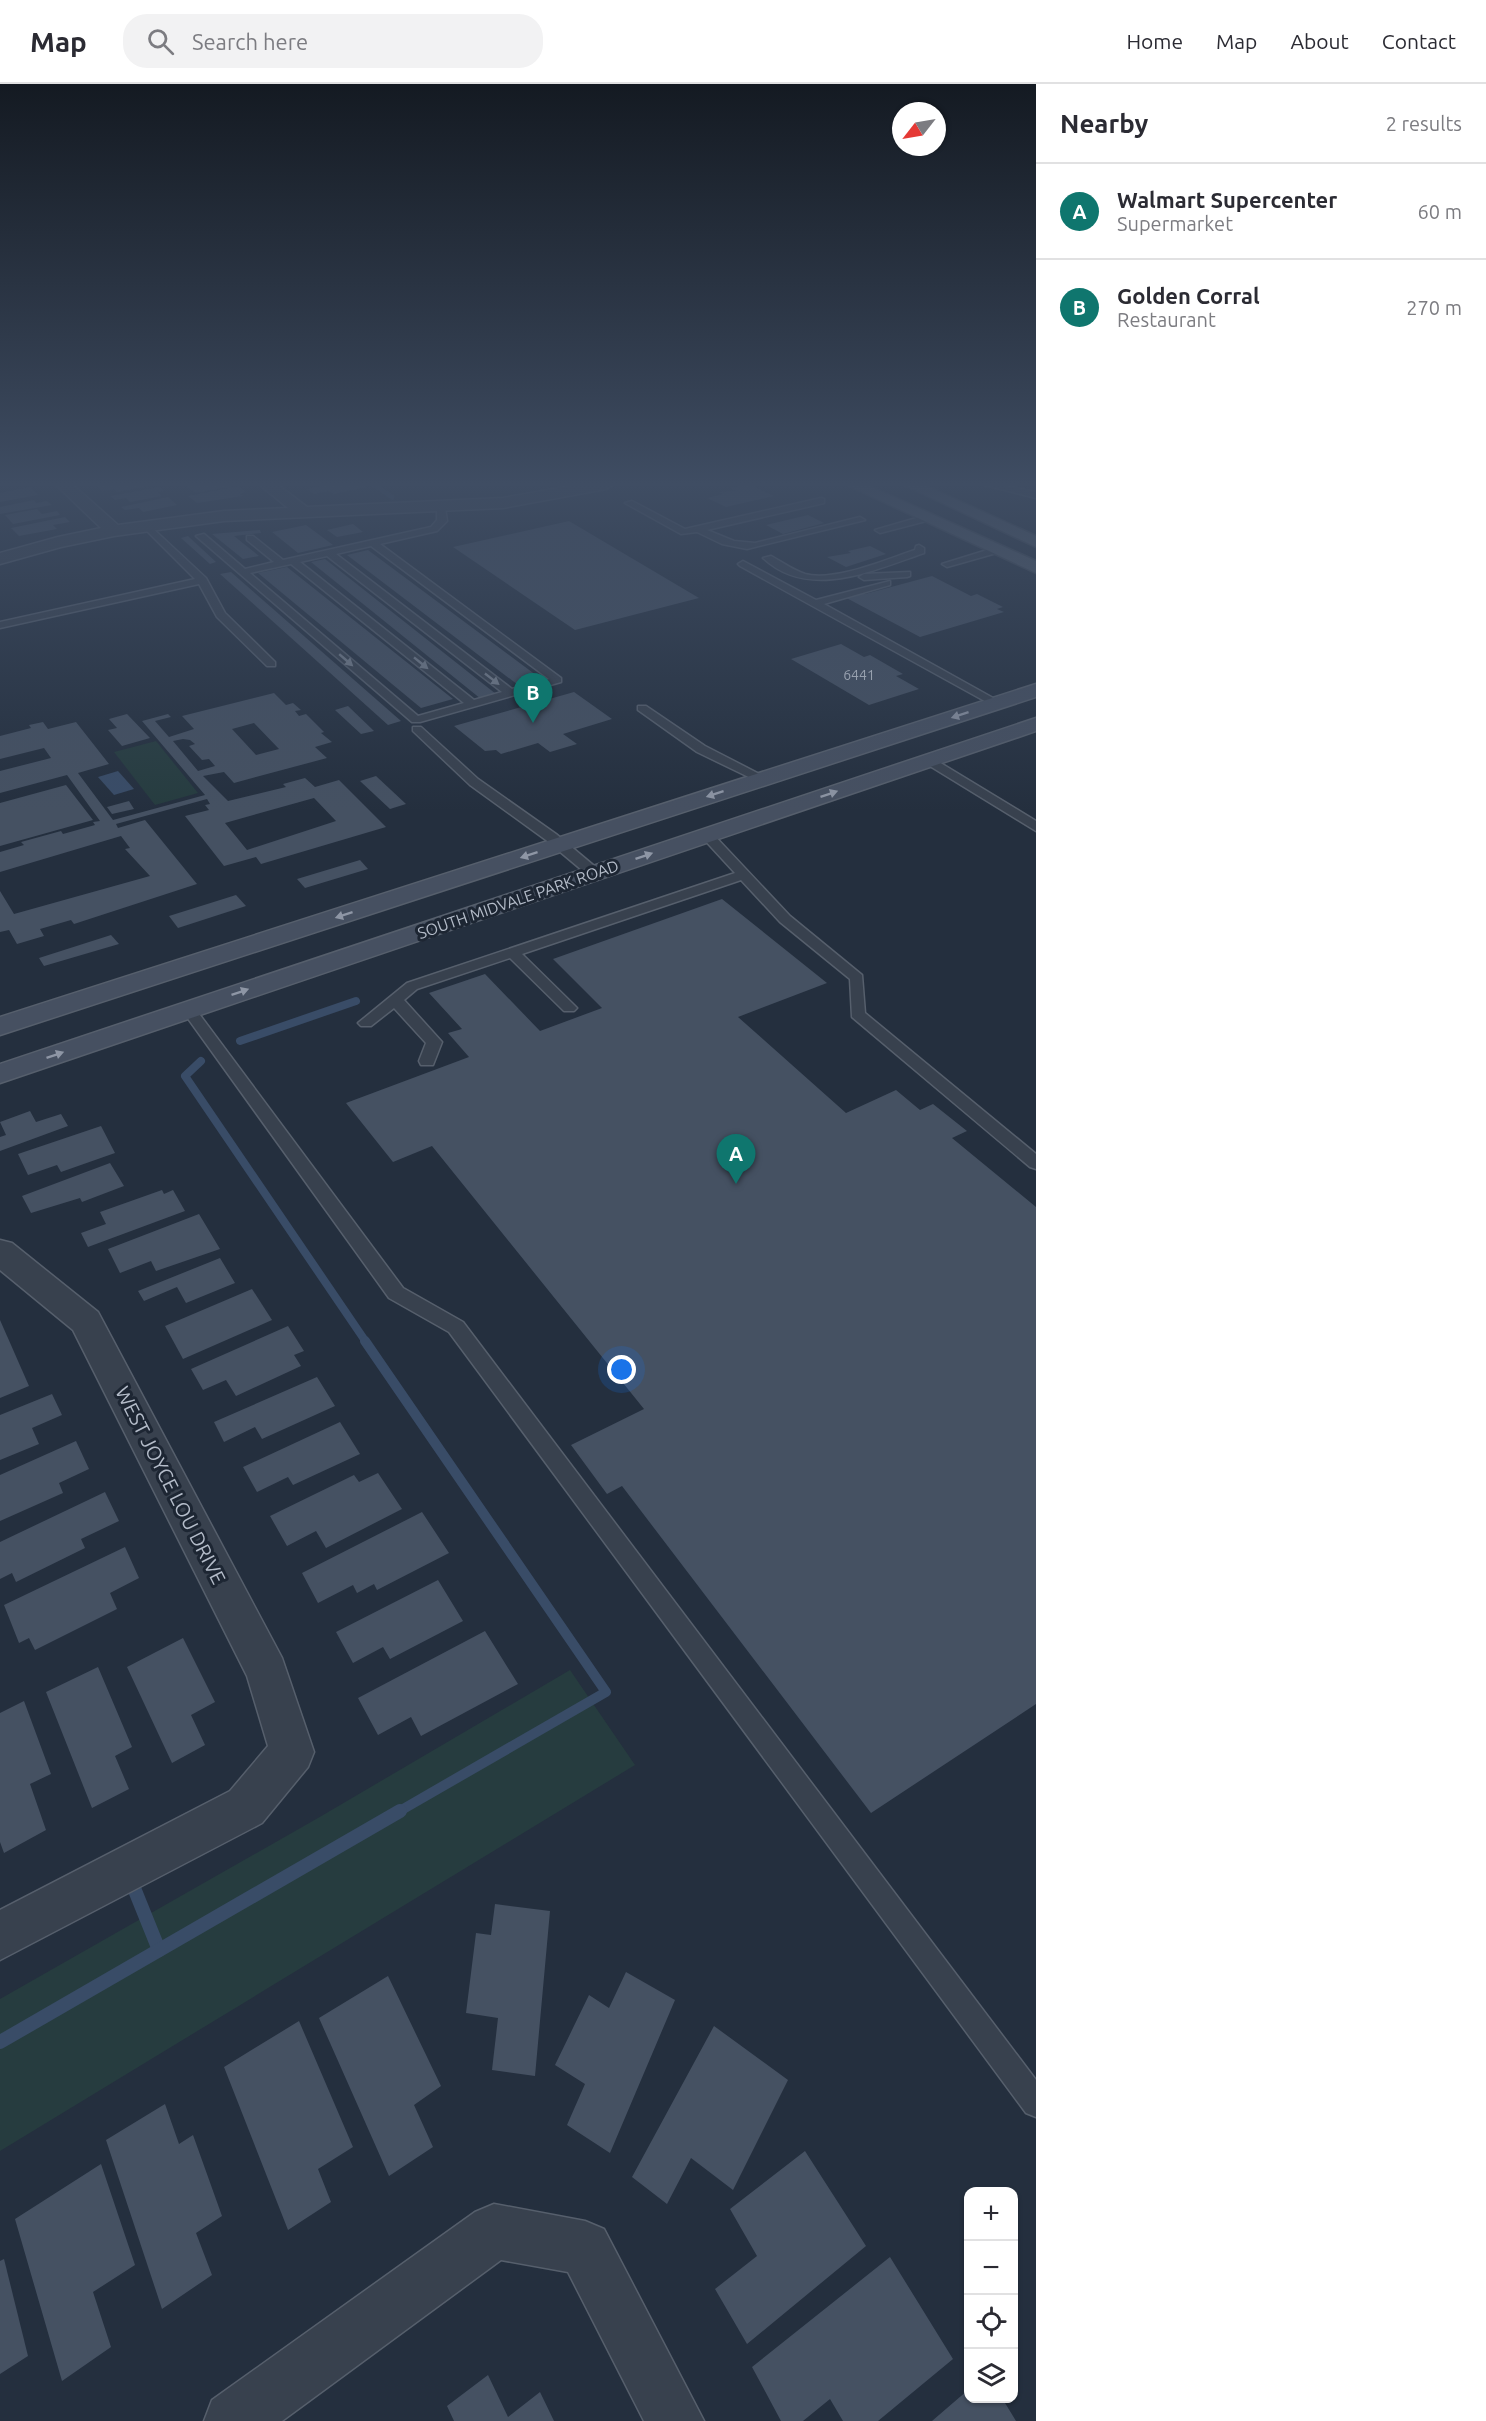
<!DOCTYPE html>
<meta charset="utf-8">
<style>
:root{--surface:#fff;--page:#f2f2f3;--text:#2b2b33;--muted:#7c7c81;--line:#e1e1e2;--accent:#0f766e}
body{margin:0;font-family:Ubuntu,sans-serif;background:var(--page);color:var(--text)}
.controls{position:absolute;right:18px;bottom:18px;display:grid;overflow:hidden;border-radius:12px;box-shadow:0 2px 4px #0004}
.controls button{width:54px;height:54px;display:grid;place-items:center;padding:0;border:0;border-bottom:2px solid var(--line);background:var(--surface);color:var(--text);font:30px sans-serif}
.compass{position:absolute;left:892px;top:18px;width:54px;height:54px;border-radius:50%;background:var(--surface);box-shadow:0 2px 4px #0004;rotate:239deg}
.you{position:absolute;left:622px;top:1286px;width:21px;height:21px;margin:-15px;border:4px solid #fff;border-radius:50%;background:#1a73e8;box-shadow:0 0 0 9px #1a73e833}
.badge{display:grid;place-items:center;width:39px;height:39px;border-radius:50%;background:var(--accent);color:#fff;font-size:20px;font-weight:700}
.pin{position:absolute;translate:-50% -50px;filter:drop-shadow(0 2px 3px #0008)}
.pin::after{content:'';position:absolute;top:32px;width:21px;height:18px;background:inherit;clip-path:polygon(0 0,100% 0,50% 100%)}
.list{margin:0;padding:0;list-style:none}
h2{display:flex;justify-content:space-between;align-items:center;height:78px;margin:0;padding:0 24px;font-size:26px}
h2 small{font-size:20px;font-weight:400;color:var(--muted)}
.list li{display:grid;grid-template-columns:39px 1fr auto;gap:18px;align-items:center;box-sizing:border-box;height:96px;padding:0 24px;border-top:2px solid var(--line)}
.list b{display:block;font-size:22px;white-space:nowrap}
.list p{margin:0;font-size:20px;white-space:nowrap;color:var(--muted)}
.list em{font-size:20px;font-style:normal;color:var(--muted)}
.icon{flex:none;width:33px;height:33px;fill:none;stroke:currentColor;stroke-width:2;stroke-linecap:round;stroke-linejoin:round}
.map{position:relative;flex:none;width:1036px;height:2337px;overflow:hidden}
header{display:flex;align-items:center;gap:36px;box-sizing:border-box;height:84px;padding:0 30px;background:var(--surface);border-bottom:2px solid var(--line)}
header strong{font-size:28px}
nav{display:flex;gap:33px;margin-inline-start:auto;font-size:21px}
.search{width:420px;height:54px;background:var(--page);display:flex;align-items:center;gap:15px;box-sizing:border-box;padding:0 21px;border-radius:24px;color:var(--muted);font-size:22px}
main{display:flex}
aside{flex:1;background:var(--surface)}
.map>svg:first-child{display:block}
</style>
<header>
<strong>Map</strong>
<div class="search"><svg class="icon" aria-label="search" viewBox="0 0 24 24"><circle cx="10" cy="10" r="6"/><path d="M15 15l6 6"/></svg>Search here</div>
<nav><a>Home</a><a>Map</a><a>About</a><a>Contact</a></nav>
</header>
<main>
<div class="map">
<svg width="1036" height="2337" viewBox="0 0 1036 2337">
<rect width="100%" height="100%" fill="#242f3e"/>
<g fill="#263c3f">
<polygon points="156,657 198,709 155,721 114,668"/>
<polygon points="570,1586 635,1681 0,2067 0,1915 318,1734"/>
</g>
<polygon fill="#394c67" points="118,687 134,705 114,711 98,693"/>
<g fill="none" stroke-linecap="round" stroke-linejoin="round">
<polyline stroke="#394c67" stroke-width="5" points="373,400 392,413"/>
<g stroke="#394c67" stroke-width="8">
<polyline points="240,957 356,917"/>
<polyline points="201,977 185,992 366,1258"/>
</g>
<polyline stroke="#394c67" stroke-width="10" points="365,1257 606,1608 398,1728"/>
<g stroke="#394c67" stroke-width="14">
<polyline points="134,1804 159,1866"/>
<polyline points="0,1958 400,1727"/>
</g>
</g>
<g fill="#455162" fill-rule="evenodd">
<polygon points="110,400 145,400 148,402 117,408 114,405 103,407 98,402"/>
<polygon points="200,400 232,400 235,402 195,409 187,402"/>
<polygon points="333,400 361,400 366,403 334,410 329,407 314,410 307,405"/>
<polygon points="749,400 774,412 726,423 707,414 723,410 718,408 736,407 731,404"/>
<polygon points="239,402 246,408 240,410 243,412 197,419 188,412"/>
<polygon points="30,403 38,411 0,418 0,409"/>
<polygon points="160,403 164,407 158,408 162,412 130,418 126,414 115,416 110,412"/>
<polygon points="168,413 177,421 143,428 139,424 125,426 121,423"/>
<polygon points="34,416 36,419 47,417 52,421 0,430 0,423"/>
<polygon points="37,425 42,430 57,427 60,431 13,440 5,431"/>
<polygon points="808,431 824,439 783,450 766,441"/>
<polygon points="65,433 70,438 53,441 57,445 19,452 11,444"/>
<polygon points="569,437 699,514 575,546 453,463"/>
<polygon points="353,440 363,448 337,453 327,446"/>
<polygon points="306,441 333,461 298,469 272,448"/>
<polygon points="260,446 261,449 234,452 259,472 243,475 212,450"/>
<polygon points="188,452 216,478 210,480 181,454"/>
<polygon points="870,462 886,470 846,483 827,473 851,469 848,467"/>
<polygon points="368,466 544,597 522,604 347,471"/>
<polygon points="325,475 496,610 481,615 311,478"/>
<polygon points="287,483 453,615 421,624 258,489"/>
<polygon points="231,488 401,637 388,641 220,490"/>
<polygon points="932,492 971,512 977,510 1003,523 997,525 1004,528 920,553 839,510 855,505 865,510"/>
<polygon points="841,560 864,573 870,571 903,590 896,592 919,605 869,621 791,575"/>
<polygon points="574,608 612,635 563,650 577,660 550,668 538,659 501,670 496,666 485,667 454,642"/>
<path d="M274,609L286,621L293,619L301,626L295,627L299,632L306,630L324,648L321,649L332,658L315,663L327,674L234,699L224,688L203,692L228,717L286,703L283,700L305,694L315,703L339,696L386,743L261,780L256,773L224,782L185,732L209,726L205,721L210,720L207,715L116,740L118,744L145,736L197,800L74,840L71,836L40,845L44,852L17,860L9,846L0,848V807L14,830L150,792L125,765L130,764L121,752L0,788V768L24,761L21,758L61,747L63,750L95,741L93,738L100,737L67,691L0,709V687L51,674L44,664L0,675V652L31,644L29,641L43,638L48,645L76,638L109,680L78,689L113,736L205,711L142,637L168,630L171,633L155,637L169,653L194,645L182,632ZM254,639L279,665L256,671L232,645ZM183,655L190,656L195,660L189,662L202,676L209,675L215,682L198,687L173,657ZM314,714L336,737L247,766L225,739Z"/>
<polygon points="348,622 374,647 361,650 335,626"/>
<polygon points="127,630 150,654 122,662 108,646 117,644 109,635"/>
<polygon points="376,692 406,720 390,725 360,697"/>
<polygon points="66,701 93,736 0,762 0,719"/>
<polygon points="129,717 134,725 112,730 107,723"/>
<polygon points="360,776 368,785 305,804 297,795"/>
<polygon points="236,811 246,822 178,844 169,832"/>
<polygon points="722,815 827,899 738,933 846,1029 896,1006 920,1026 933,1020 967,1047 952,1054 1036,1123 1036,1620 871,1729 622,1402 607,1410 571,1361 644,1325 432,1062 393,1078 346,1019 469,973 448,949 462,945 429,909 485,890 540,947 602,924 553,875"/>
<polygon points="111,851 119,860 44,882 39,874"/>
<polygon points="30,1027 36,1038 61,1030 68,1042 0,1067 0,1053 6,1051 0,1038"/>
<polygon points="101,1042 115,1069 61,1088 57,1081 28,1091 18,1070"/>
<polygon points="110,1079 124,1102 82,1118 80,1114 31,1129 22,1112"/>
<polygon points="162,1106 164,1110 173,1106 185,1127 88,1163 81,1149 106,1140 100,1128"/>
<polygon points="199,1130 220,1165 156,1187 151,1177 120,1189 108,1165"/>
<polygon points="220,1174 235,1199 186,1219 177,1203 144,1217 138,1207"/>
<polygon points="252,1205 272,1236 183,1275 165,1242"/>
<polygon points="0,1236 29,1302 0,1314"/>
<polygon points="288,1242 304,1267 294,1271 301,1282 236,1312 226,1296 203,1306 191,1285"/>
<polygon points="317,1293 335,1322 262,1355 255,1343 224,1358 214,1338"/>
<polygon points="52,1310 62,1331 32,1344 39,1360 0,1376 0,1331"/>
<polygon points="340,1338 360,1370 293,1401 288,1393 257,1408 243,1383"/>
<polygon points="76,1357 89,1385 59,1399 63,1409 0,1437 0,1391"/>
<polygon points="378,1389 402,1425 326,1464 316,1447 287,1462 270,1432 354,1391 359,1398"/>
<polygon points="105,1408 119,1437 81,1455 85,1464 16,1498 12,1489 0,1495 0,1458"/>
<polygon points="422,1428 449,1469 377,1506 374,1500 357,1509 353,1501 318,1519 302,1489"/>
<polygon points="125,1463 139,1494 110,1509 117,1525 35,1566 29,1554 19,1559 4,1521"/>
<polygon points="438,1496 463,1537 390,1575 383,1563 353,1579 336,1548"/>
<polygon points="485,1547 518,1600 421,1652 411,1633 378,1651 358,1614"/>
<polygon points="183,1554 215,1618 191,1631 205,1661 172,1679 127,1583"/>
<polygon points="98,1583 132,1663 115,1672 129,1705 92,1724 46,1608"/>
<polygon points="24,1617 51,1690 30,1700 46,1746 4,1769 0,1758 0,1629"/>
<polygon points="495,1820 550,1827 535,1992 492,1986 498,1934 466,1929 476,1849 491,1851"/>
<polygon points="626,1888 675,1916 610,2069 567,2041 585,2000 555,1981 589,1911 609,1924"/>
<polygon points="388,1892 441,2002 414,2021 433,2063 389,2092 319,1934"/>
<polygon points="299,1937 353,2063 318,2085 331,2118 288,2146 224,1983"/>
<polygon points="714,1942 788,1996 733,2106 691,2074 667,2120 632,2093"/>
<polygon points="165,2020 179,2060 193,2051 222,2132 196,2149 212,2191 162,2225 106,2056"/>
<polygon points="805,2067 866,2162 747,2260 715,2205 757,2172 730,2125"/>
<polygon points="101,2080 135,2181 93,2208 111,2263 62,2297 15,2135"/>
<polygon points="890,2173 953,2275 878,2337 843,2337 830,2315 803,2337 781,2337 752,2283"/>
<polygon points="4,2175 28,2272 0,2290 0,2177"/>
<polygon points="488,2291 508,2333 540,2308 554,2337 454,2337 447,2322"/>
<polygon points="968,2306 968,2314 1002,2314 1016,2337 932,2337"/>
</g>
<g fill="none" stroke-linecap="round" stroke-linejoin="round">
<g stroke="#565f6c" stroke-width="3">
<g id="service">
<polygon points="981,400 995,400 1036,408 1036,414"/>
<polygon points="821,414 824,415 824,419 707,446 734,457 755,459 860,433 865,436 747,465 722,460 697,448 681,450 625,419 632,417 685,445"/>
<path d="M437,421L445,423L447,437L437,447L380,460L561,594V598L420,638H412L196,452L204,450L245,485L274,478L247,456V452H253L283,476L431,443L437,436ZM371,462L549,595L512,605L336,470ZM327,472L502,608L474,616L300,478ZM291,480L464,619L418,632L250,489Z"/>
<polygon points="927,431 930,432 930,436 880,449 875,446"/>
<polygon points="147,439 206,494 225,529 275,578 275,582 267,582 217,533 199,500 0,544 0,538 195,495 142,442"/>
<path d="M919,461L924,464V469C874,486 809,517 763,474L771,472C782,478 793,486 805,490C835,498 887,475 915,466L916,462Z"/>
<polygon points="997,463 1002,466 1000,468 947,483 942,480"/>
<polygon points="743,477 816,516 890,497 890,501 824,520 1002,619 992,621 740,482 738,480"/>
<polygon points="910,488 910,492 907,493 864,496 859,493 864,490"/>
<polygon points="638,622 646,622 705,662 769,695 759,698 697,668 638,626"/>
<polygon points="413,643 421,643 478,695 556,750 599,786 599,792 589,792 546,756 470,701 413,647"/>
<polygon points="929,672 1036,737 1036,747 925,679 923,676"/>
<polygon points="706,747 711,748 790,832 862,891 865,929 1036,1070 1036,1085 1030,1083 852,933 850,895 780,838 741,796 522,870 574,921 577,924 574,927 564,927 510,874 417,905 404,916 442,958 433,981 421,981 419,977 426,959 394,924 371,942 361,942 358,939 407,899 735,789 700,751"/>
<polygon points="189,921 194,923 403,1204 463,1238 1036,1996 1036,2033 1026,2029 449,1248 389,1214 184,929 181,926 184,923"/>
</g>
</g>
<g stroke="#565f6c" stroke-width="3">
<g id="minor">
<polygon points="55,400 72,400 118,441 224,427 288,424 259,400 277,400 307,423 503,414 582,400 614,400 606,405 503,424 224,437 114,452 61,463 0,480 0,469 58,453 101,444"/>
<polygon points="0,1156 12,1159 98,1228 282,1574 314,1668 308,1683 262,1739 0,1876 0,1826 230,1707 268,1662 247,1592 73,1246 0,1186"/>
<polygon points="494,2120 585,2137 604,2145 704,2337 644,2337 568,2188 501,2176 282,2337 204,2337 212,2316 475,2128"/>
</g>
</g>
<g stroke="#565f6c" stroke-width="3">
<g id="secondary">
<polygon points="1036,600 1036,613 0,951 0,933"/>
<polygon points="1036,634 1036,647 0,999 0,980"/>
</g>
</g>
<g stroke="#414a57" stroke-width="3">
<g id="primary">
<polygon points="845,400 865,400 1036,477 1036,489"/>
<polygon points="902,400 922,400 1036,452 1036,463"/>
</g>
</g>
<use href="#service" fill="#38414e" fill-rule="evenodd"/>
<use href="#minor" fill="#38414e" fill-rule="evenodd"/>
<use href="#secondary" fill="#465061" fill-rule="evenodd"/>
<use href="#primary" fill="#56606e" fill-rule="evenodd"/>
</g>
<defs><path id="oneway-solid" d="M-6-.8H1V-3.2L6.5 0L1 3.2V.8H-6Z" transform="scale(1.5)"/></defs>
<g fill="#7c8592">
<use href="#oneway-solid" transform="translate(346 576) rotate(41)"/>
<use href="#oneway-solid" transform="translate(421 579) rotate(39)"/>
<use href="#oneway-solid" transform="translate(492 595) rotate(38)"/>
</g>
<g fill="#8e96a5">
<use href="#oneway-solid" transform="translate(960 631) rotate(162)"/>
<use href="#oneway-solid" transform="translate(715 710) rotate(162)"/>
<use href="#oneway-solid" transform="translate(829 710) rotate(-19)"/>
<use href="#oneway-solid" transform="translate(529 771) rotate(162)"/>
<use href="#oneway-solid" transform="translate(644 772) rotate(-19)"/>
<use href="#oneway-solid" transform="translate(344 831) rotate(162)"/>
<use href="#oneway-solid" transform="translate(240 908) rotate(-19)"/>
<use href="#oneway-solid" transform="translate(55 971) rotate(-19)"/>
</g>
<linearGradient id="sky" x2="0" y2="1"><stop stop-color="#141a22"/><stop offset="0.55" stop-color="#3f4d63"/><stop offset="1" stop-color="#3f4d63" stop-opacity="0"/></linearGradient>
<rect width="1036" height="727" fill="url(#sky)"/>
<g text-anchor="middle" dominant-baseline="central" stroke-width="6" stroke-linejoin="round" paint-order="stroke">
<g font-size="14" fill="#98a1af">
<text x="859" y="591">6441</text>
</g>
<g font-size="16" fill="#b4bcc9" stroke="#1d2633">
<text transform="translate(518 815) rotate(-19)">SOUTH MIDVALE PARK ROAD</text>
</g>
<g font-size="20" fill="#b4bcc9" stroke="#1d2633">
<text transform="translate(171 1401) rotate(63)">WEST JOYCE LOU DRIVE</text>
</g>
</g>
</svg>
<div class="controls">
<button>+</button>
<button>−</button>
<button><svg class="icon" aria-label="locate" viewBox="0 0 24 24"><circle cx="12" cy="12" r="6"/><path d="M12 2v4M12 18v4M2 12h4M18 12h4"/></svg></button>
<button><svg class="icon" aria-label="layers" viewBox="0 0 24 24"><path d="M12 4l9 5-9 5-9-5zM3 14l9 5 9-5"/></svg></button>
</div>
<svg class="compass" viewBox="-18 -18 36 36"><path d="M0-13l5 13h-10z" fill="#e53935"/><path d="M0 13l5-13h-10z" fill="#7c7c81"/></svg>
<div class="you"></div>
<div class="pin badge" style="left:736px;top:1100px">A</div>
<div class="pin badge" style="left:533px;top:639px">B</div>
</div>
<aside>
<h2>Nearby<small>2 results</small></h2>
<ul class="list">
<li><span class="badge">A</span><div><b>Walmart Supercenter</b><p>Supermarket</p></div><em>60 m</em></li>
<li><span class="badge">B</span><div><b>Golden Corral</b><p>Restaurant</p></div><em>270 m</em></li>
</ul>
</aside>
</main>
